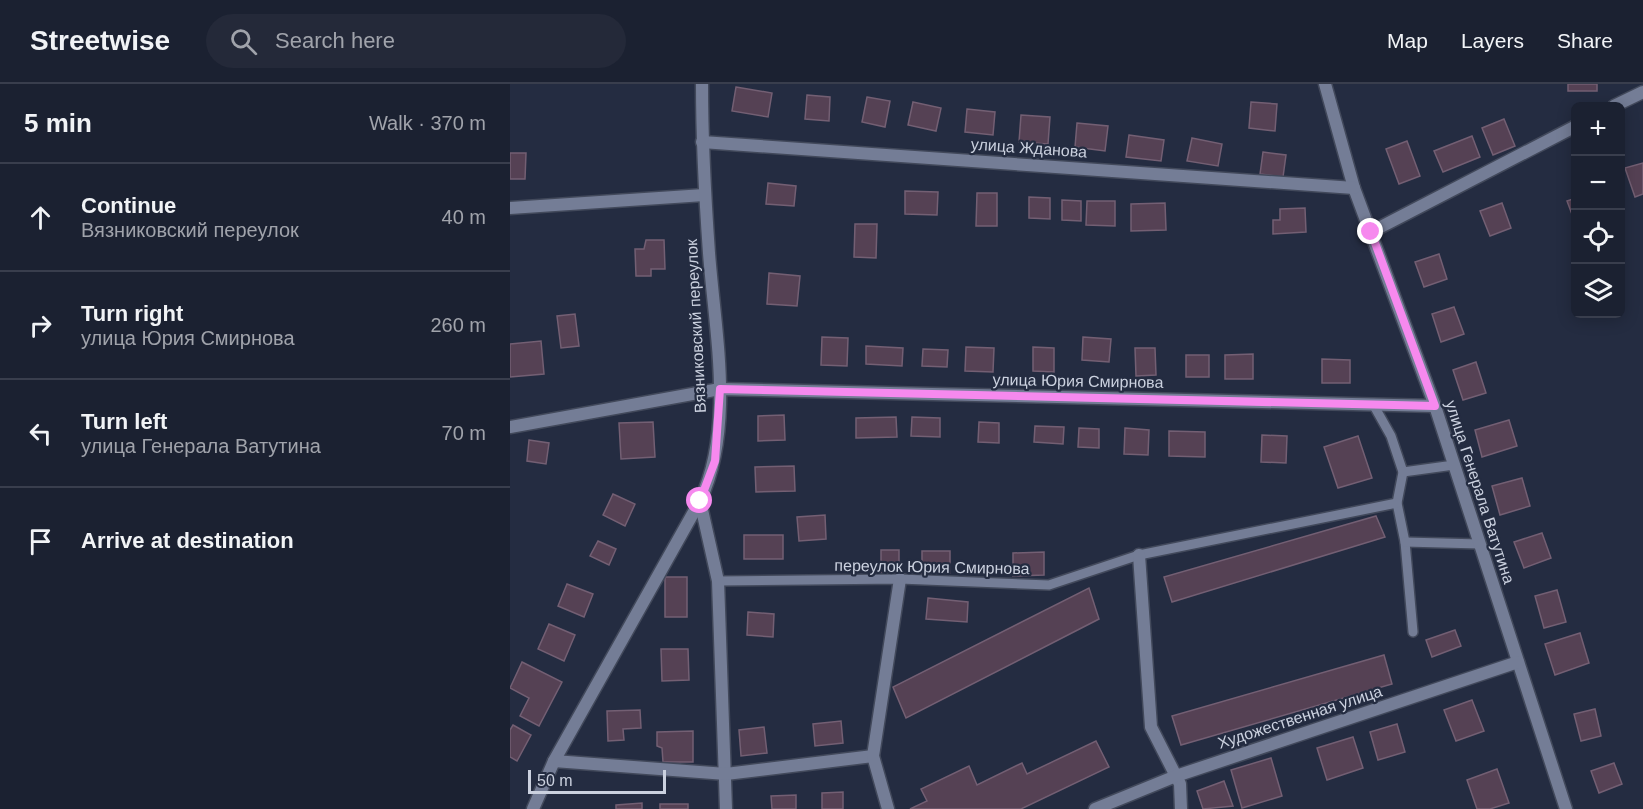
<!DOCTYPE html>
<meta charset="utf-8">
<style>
:root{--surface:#1b2131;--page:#242939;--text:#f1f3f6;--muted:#a0a3ab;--line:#393e4d}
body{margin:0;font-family:Helvetica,sans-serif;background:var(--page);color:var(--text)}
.controls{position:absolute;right:18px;top:18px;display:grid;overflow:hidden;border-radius:9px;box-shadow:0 3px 15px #0003}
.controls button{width:54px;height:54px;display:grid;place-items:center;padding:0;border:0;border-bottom:2px solid var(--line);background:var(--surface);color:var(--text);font:30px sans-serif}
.scale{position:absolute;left:18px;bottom:15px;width:138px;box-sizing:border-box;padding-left:6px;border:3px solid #cbd1df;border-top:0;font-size:16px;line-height:21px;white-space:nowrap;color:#cbd1df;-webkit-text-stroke:4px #242c41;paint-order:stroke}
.stop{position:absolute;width:18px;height:18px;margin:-14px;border:4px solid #f689ee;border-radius:50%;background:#fff}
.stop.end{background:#f689ee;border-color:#fff;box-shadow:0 2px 6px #0008}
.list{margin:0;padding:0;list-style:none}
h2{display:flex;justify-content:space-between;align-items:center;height:78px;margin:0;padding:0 24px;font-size:26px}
h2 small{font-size:20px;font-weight:400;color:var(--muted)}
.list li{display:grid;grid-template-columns:39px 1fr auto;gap:18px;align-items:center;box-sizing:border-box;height:108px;padding:0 24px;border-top:2px solid var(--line)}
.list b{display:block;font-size:22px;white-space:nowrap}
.list p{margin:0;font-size:20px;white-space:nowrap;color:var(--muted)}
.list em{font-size:20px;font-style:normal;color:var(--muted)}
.icon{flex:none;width:33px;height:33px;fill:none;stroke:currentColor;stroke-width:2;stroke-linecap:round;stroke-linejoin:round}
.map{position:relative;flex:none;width:1133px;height:725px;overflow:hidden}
header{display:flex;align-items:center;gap:36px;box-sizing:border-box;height:84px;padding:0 30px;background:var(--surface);border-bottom:2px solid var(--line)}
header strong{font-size:28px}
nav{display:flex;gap:33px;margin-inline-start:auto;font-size:21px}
.search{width:420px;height:54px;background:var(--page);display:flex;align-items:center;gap:15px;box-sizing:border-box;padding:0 21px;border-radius:33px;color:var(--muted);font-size:22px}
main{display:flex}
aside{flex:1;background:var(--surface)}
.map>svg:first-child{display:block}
</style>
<header>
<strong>Streetwise</strong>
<div class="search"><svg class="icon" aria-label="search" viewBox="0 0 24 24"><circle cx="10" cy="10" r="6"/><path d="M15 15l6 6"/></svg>Search here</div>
<nav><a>Map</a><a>Layers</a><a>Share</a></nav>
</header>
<main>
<aside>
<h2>5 min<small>Walk · 370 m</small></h2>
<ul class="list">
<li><svg class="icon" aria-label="ahead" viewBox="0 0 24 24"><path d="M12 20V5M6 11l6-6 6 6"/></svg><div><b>Continue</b><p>Вязниковский переулок</p></div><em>40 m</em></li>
<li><svg class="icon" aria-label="right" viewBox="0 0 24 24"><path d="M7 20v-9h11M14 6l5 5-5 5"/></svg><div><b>Turn right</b><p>улица Юрия Смирнова</p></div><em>260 m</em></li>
<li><svg class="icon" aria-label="left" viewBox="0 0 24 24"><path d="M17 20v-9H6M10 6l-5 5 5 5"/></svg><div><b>Turn left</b><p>улица Генерала Ватутина</p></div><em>70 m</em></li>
<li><svg class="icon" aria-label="arrive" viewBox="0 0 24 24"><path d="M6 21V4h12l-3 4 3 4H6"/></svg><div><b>Arrive at destination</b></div></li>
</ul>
</aside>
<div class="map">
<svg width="1133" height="725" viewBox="0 0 1133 725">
<rect width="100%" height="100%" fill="#242c41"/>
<g fill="#554154" stroke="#735f73" stroke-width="1.5">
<rect x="1058" y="0" width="29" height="7"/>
<polygon points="226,3 262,9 258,33 222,27"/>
<polygon points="297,11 320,13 319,37 295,35"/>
<polygon points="357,13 380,17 375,43 352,38"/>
<polygon points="403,18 431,24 426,47 398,41"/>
<polygon points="741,18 767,20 765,47 739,44"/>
<polygon points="457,25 485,28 483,51 455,48"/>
<polygon points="511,31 540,33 538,60 509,58"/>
<polygon points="994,35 1005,62 983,71 972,44"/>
<polygon points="567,39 598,42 595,67 565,63"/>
<polygon points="619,51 654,56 651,77 616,73"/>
<polygon points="962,52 970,73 933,88 924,67"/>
<polygon points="682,54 712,60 708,82 677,77"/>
<polygon points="897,57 910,92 889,100 876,65"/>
<polygon points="753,68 776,71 773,93 750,90"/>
<polygon points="0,69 16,69 15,95 0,95"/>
<polygon points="1133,79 1133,110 1125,113 1115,84"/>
<polygon points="258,99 286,102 284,122 256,120"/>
<polygon points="395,107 428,108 427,131 395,130"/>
<polygon points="467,109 487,109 487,142 466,142"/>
<polygon points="519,113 540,114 540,135 519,134"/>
<polygon points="1066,114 1066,141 1057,117"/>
<polygon points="552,116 571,117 571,137 552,136"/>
<polygon points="577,117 605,117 605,142 576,141"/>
<polygon points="655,119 656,146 621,147 621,120"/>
<polygon points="992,119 1001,144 980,152 970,127"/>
<polygon points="795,124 796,148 763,150 763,136 770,136 770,125"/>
<polygon points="345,140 367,140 366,174 344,173"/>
<polygon points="136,156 154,156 155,185 141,185 141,192 126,192 125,165 134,165"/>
<polygon points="929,170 937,195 914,203 905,178"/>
<polygon points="259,189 290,192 287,222 257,220"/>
<polygon points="944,223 954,250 931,258 922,230"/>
<polygon points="65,230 69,262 51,264 47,232"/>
<polygon points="312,253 338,254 337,282 311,281"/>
<polygon points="573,253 601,255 599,278 572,276"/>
<polygon points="31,257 34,290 0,293 0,260"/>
<polygon points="356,262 393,264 392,282 356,280"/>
<polygon points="456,263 484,264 483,288 455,287"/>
<polygon points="523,263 544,264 544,288 523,287"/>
<polygon points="625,264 645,264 646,291 626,292"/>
<polygon points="413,265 438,266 437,283 412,282"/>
<polygon points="743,270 743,295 715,295 715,271"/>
<rect x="676" y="271" width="23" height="22"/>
<polygon points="812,275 840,276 840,299 812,299"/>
<polygon points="966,278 976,309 953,316 943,286"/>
<polygon points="274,331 275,356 248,357 248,332"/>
<polygon points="386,333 387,353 346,354 346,334"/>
<polygon points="402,333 430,334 430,353 401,352"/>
<polygon points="999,336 1007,362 972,373 965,346"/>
<polygon points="143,338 145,373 111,375 109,339"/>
<polygon points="469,338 489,339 489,359 468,358"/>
<polygon points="525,342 554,343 553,360 524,358"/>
<polygon points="569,344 589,345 589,364 568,363"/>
<polygon points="615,344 639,346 638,371 614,370"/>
<polygon points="659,347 695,348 695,373 659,372"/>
<polygon points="752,351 777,352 776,379 751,378"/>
<polygon points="848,352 862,394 828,404 814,363"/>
<polygon points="19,356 39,359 36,380 17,377"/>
<polygon points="284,382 285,407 246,408 245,383"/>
<polygon points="1012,394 1020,422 990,431 982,402"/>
<polygon points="103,410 125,420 115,442 93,431"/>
<polygon points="315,431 316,455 289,457 287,433"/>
<polygon points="866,432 875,453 662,518 654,493"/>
<polygon points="1032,449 1041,474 1014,484 1004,458"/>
<rect x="234" y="451" width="39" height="24"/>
<polygon points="88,457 106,465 99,481 80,472"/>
<rect x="371" y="466" width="18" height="22"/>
<rect x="412" y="467" width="28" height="22"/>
<polygon points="534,468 534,491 503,492 503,469"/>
<rect x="155" y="493" width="22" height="40"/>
<polygon points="57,500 83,510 74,533 48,522"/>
<polygon points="579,504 589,535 396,634 383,603"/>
<polygon points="1047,506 1056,538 1034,544 1025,512"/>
<polygon points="418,514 458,518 457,538 416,535"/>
<polygon points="238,528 264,530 263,553 237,551"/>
<polygon points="39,540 65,551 54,577 28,565"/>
<polygon points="945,546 951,562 922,573 916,556"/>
<polygon points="1070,549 1079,579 1045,591 1035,560"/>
<polygon points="151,565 178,565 179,596 152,597"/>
<polygon points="874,571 882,600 671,661 662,632"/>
<polygon points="12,578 52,598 29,642 10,632 19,614 0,604"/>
<polygon points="962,616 974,647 946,657 934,626"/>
<polygon points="1085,625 1091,652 1071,657 1064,630"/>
<polygon points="130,626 131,644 113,645 114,656 98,657 97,627"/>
<polygon points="331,637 333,659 305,662 303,640"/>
<polygon points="887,640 895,668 868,676 860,648"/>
<polygon points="3,641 21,651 7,677 0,673 0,646"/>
<polygon points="254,643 257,669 231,672 229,646"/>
<polygon points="183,647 183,678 153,678 152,664 147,662 147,648"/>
<polygon points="843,653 853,684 817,696 807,664"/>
<polygon points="586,657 599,683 511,725 400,725 417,717 411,705 459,682 467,701 512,679 517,690"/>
<polygon points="761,674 772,712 732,724 721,686"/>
<polygon points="1104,679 1112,700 1089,709 1081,687"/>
<polygon points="987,685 999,719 980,725 967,725 957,696"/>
<polygon points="714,697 723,722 693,725 687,707"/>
<polygon points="333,708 333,725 312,725 312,709"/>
<polygon points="286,711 286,725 262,725 261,712"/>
<polygon points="132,719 132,725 106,725 106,721"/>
<rect x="150" y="720" width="28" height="5"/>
</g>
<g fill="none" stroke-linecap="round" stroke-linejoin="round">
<g stroke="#42495b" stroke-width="12">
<g id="lane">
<polyline points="863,320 881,352 893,388 887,419 895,458 903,548"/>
<polyline points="893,388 944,381"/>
<polyline points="895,458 970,460"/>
<polyline points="208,497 390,495 539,501 629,471 887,419"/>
</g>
</g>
<g stroke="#42495b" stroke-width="15">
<g id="street">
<polyline points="815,0 844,104 925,322 1056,725"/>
<polyline points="1104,22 1133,8"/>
<polyline points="192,58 844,104"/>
<polyline points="0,124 194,111"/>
<polyline points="861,148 1066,42"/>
<polyline points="0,343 210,305 925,322"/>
<polyline points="190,417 208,497 216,725"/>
<polyline points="629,471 641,643 670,700 671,725"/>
<polyline points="44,677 216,690 363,672"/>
<path d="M23,725L44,677L190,417C225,343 205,249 199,169C195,113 192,57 192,0"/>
<polyline points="378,725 363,672 390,495"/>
<polyline points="585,725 666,692 1008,578"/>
</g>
</g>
<use href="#lane" stroke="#747d96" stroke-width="9"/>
<use href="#street" stroke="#747d96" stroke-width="12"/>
</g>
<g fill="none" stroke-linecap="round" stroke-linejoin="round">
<polyline stroke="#f689ee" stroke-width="8" points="190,417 205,377 210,305 925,322 861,148"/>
</g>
<g text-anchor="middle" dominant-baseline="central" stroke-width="4.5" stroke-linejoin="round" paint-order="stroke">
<g font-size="16" fill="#cbd1df" stroke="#242c41">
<text transform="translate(519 64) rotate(4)">улица Жданова</text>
<text transform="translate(186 242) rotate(-93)">Вязниковский переулок</text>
<text transform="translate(568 297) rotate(1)">улица Юрия Смирнова</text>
<text transform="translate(970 408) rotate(72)">улица Генерала Ватутина</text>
<text transform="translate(422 483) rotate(1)">переулок Юрия Смирнова</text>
<text transform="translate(790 633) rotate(-18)">Художественная улица</text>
</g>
</g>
</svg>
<div class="controls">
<button>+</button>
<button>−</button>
<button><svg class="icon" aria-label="locate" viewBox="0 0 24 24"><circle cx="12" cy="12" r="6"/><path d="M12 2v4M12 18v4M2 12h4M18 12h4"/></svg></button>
<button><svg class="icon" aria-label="layers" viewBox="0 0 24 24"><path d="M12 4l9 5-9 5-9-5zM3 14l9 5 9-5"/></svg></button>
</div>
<div class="scale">50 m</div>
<div class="stop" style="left:190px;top:417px"></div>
<div class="stop end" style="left:861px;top:148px"></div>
</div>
</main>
